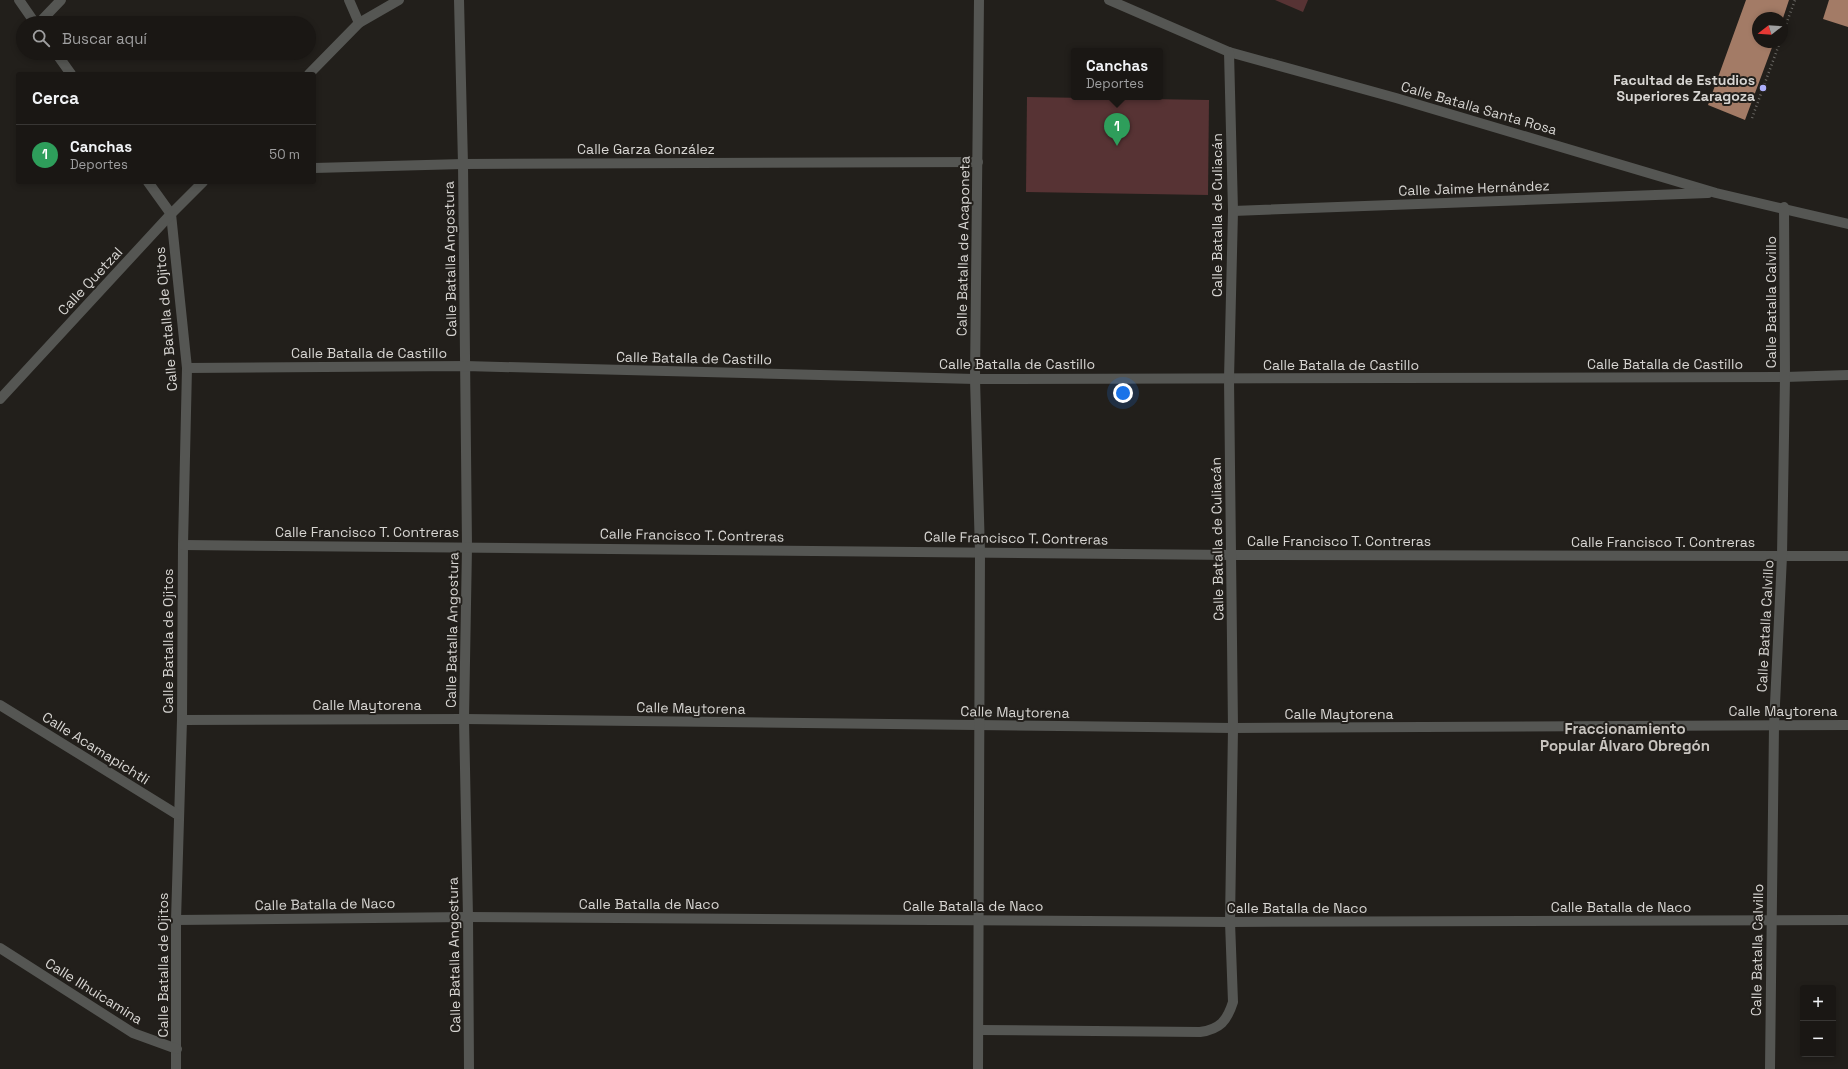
<!DOCTYPE html>
<html lang="es">
<meta charset="utf-8">
<style>
:root{--surface:#1a1714;--page:#272422;--text:#f1f3f6;--muted:#9f9fa0;--line:#383634;--accent:#0f766e}
body{margin:0;font-family:"Space Grotesk",sans-serif;background:var(--page);color:var(--text)}
.controls{position:absolute;right:12px;bottom:12px;display:grid;overflow:hidden;border-radius:4px;box-shadow:0 2px 6px #0003}
.controls button{width:36px;height:36px;display:grid;place-items:center;padding:0;border:0;border-bottom:1px solid var(--line);background:var(--surface);color:var(--text);font:20px sans-serif}
.compass{position:absolute;left:1752px;top:12px;width:36px;height:36px;border-radius:50%;background:var(--surface);box-shadow:0 2px 6px #0003;rotate:253deg}
.you{position:absolute;left:1123px;top:393px;width:14px;height:14px;margin:-10px;border:3px solid #fff;border-radius:50%;background:#1a73e8;box-shadow:0 0 0 6px #1a73e833}
.badge{display:grid;place-items:center;width:26px;height:26px;border-radius:50%;background:var(--accent);color:#fff;font-size:13px;font-weight:700}
.pin{position:absolute;translate:-50% -33px;filter:drop-shadow(0 1px 2px #0008)}
.pin::after{content:'';position:absolute;top:21px;width:14px;height:12px;background:inherit;clip-path:polygon(0 0,100% 0,50% 100%)}
.popup{position:absolute;left:1071px;top:48px;width:92px;height:52px;box-sizing:border-box;display:grid;place-content:center;border-radius:4px;background:var(--surface);filter:drop-shadow(0 1px 3px #0005);font-size:13px;white-space:nowrap;color:var(--muted)}
.popup b{font-size:15px;color:var(--text)}
.popup::after{content:'';position:absolute;left:50%;top:100%;margin-left:-8px;border:8px solid transparent;border-top-color:var(--surface)}
.list{margin:0;padding:0;list-style:none}
h2{display:flex;justify-content:space-between;align-items:center;height:52px;margin:0;padding:0 16px;font-size:17px}
h2 small{font-size:13px;font-weight:400;color:var(--muted)}
.list li{display:grid;grid-template-columns:26px 1fr auto;gap:12px;align-items:center;box-sizing:border-box;height:60px;padding:0 16px;border-top:1px solid var(--line)}
.list b{display:block;font-size:15px;white-space:nowrap}
.list p{margin:0;font-size:13px;white-space:nowrap;color:var(--muted)}
.list em{font-size:13px;font-style:normal;color:var(--muted)}
.icon{flex:none;width:22px;height:22px;fill:none;stroke:currentColor;stroke-width:2;stroke-linecap:round;stroke-linejoin:round}
.map{position:relative;flex:none;width:1848px;height:1069px;overflow:hidden}
.search{position:absolute;background:var(--surface);box-shadow:0 2px 6px #0003;left:16px;top:16px;width:300px;height:44px;display:flex;align-items:center;gap:10px;box-sizing:border-box;padding:0 14px;border-radius:22px;color:var(--muted);font-size:15px}
.panel{position:absolute;background:var(--surface);box-shadow:0 2px 6px #0003;left:16px;top:72px;width:300px;height:112px;border-radius:4px}
.map>svg:first-child{display:block}
</style>
<div class="map">
<svg width="1848" height="1069" viewBox="0 0 1848 1069">
<rect width="100%" height="100%" fill="#221f1b"/>
<g fill="#573334">
<polygon points="1275,0 1308,0 1303,12"/>
<polygon points="1027,97 1209,100 1208,195 1026,192"/>
</g>
<g fill="#a37b66">
<polygon points="1746,0 1789,0 1783,18 1758,18 1758,42 1774,42 1745,120 1708,105"/>
<polygon points="1829,0 1848,0 1848,27 1823,19"/>
</g>
<g fill="none" stroke-linecap="round" stroke-linejoin="round">
<g stroke="#6b6965" stroke-width="2.5" stroke-dasharray="1 3" stroke-linecap="butt">
<polyline points="1782,35 1795,0"/>
<polyline points="1752,118 1780,42"/>
</g>
<g stroke="#555653" stroke-width="10">
<polyline points="19,0 35,23"/>
<polyline points="349,0 359,23"/>
<polyline points="459,0 463,164 467,547 464,719 468,917 469,1069"/>
<polyline points="1109,0 1229,52 1396,98 1716,193 1848,224"/>
<polyline points="39,23 61,0"/>
<polyline points="56,53 71,74"/>
<polyline points="309,74 359,23 399,0"/>
<polyline points="314,168 463,164 978,162"/>
<polyline points="148,182 171,214 187,368 183,545 182,720 176,920 176,1069"/>
<polyline points="1233,211 1708,193"/>
<polyline points="187,368 465,366 975,379 1785,377 1848,375"/>
<polyline points="0,399 171,214 203,182"/>
<polyline points="183,545 1232,555 1848,556"/>
<polyline points="0,705 178,815"/>
<polyline points="182,720 464,719 1233,728 1848,725"/>
<polyline points="176,920 468,917 1230,922 1848,920"/>
<polyline points="0,948 133,1033 177,1049"/>
<path d="M980,1030L1200,1032C1220,1029 1227,1021 1233,1002L1230,922L1233,728L1229,379L1233,211L1229,52"/>
<polyline points="978,1069 980,552 975,379 979,0"/>
<polyline points="1770,1069 1774,725 1782,556 1785,377 1784,207"/>
</g>
</g>
<circle fill="#adaffb" stroke="#221f1b" stroke-width="1.5" cx="1763" cy="88" r="4"/>
<g text-anchor="middle" dominant-baseline="central" stroke-width="4" stroke-linejoin="round" paint-order="stroke">
<g font-size="14" font-weight="bold" fill="#d7d5d2" stroke="#221f1b" text-anchor="end">
<text x="1755" y="80">Facultad de Estudios<tspan x="1755" dy="16">Superiores Zaragoza</tspan></text>
</g>
<g font-size="14" fill="#d7d5d2" stroke="#221f1b">
<text transform="translate(1479 108) rotate(16)">Calle Batalla Santa Rosa</text>
<text x="646" y="149">Calle Garza González</text>
<text transform="translate(1474 188) rotate(-2)">Calle Jaime Hernández</text>
<text transform="translate(1217 215) rotate(-90)">Calle Batalla de Culiacán</text>
<text transform="translate(963 246) rotate(-89)">Calle Batalla de Acaponeta</text>
<text transform="translate(450 259) rotate(-91)">Calle Batalla Angostura</text>
<text transform="translate(90 281) rotate(-47)">Calle Quetzal</text>
<text transform="translate(1771 302) rotate(-90)">Calle Batalla Calvillo</text>
<text transform="translate(166 319) rotate(-95)">Calle Batalla de Ojitos</text>
<text x="369" y="353">Calle Batalla de Castillo</text>
<text transform="translate(694 358) rotate(1)">Calle Batalla de Castillo</text>
<text x="1017" y="364">Calle Batalla de Castillo</text>
<text x="1665" y="364">Calle Batalla de Castillo</text>
<text x="1341" y="365">Calle Batalla de Castillo</text>
<text x="367" y="532">Calle Francisco T. Contreras</text>
<text transform="translate(692 535) rotate(1)">Calle Francisco T. Contreras</text>
<text transform="translate(1016 538) rotate(1)">Calle Francisco T. Contreras</text>
<text transform="translate(1217 539) rotate(-91)">Calle Batalla de Culiacán</text>
<text x="1339" y="541">Calle Francisco T. Contreras</text>
<text x="1663" y="542">Calle Francisco T. Contreras</text>
<text transform="translate(1765 626) rotate(-87)">Calle Batalla Calvillo</text>
<text transform="translate(452 630) rotate(-89)">Calle Batalla Angostura</text>
<text transform="translate(168 641) rotate(-90)">Calle Batalla de Ojitos</text>
<text x="367" y="705">Calle Maytorena</text>
<text transform="translate(691 708) rotate(1)">Calle Maytorena</text>
<text x="1783" y="711">Calle Maytorena</text>
<text transform="translate(1015 712) rotate(1)">Calle Maytorena</text>
<text x="1339" y="714">Calle Maytorena</text>
<text transform="translate(96 748) rotate(32)">Calle Acamapichtli</text>
<text transform="translate(325 904) rotate(-1)">Calle Batalla de Naco</text>
<text x="649" y="904">Calle Batalla de Naco</text>
<text x="973" y="906">Calle Batalla de Naco</text>
<text x="1621" y="907">Calle Batalla de Naco</text>
<text x="1297" y="908">Calle Batalla de Naco</text>
<text transform="translate(1757 950) rotate(-89)">Calle Batalla Calvillo</text>
<text transform="translate(454 955) rotate(-91)">Calle Batalla Angostura</text>
<text transform="translate(163 965) rotate(-90)">Calle Batalla de Ojitos</text>
<text transform="translate(94 991) rotate(32)">Calle Ilhuicamina</text>
</g>
<g font-size="15" font-weight="bold" fill="#c8c4bf" stroke="#221f1b">
<text x="1625" y="728">Fraccionamiento<tspan x="1625" dy="17">Popular Álvaro Obregón</tspan></text>
</g>
</g>
</svg>
<div class="controls">
<button>+</button>
<button>−</button>
</div>
<svg class="compass" viewBox="-18 -18 36 36"><path d="M0-13l5 13h-10z" fill="#e53935"/><path d="M0 13l5-13h-10z" fill="#9f9fa0"/></svg>
<div class="you"></div>
<div class="pin badge" style="left:1117px;top:146px;background:#2e9e5b">1</div>
<div class="popup"><b>Canchas</b>Deportes</div>
<div class="search"><svg class="icon" aria-label="search" viewBox="0 0 24 24"><circle cx="10" cy="10" r="6"/><path d="M15 15l6 6"/></svg>Buscar aquí</div>
<section class="panel">
<h2>Cerca<small></small></h2>
<ul class="list">
<li><span class="badge" style="background:#2e9e5b">1</span><div><b>Canchas</b><p>Deportes</p></div><em>50 m</em></li>
</ul>
</section>
</div>
